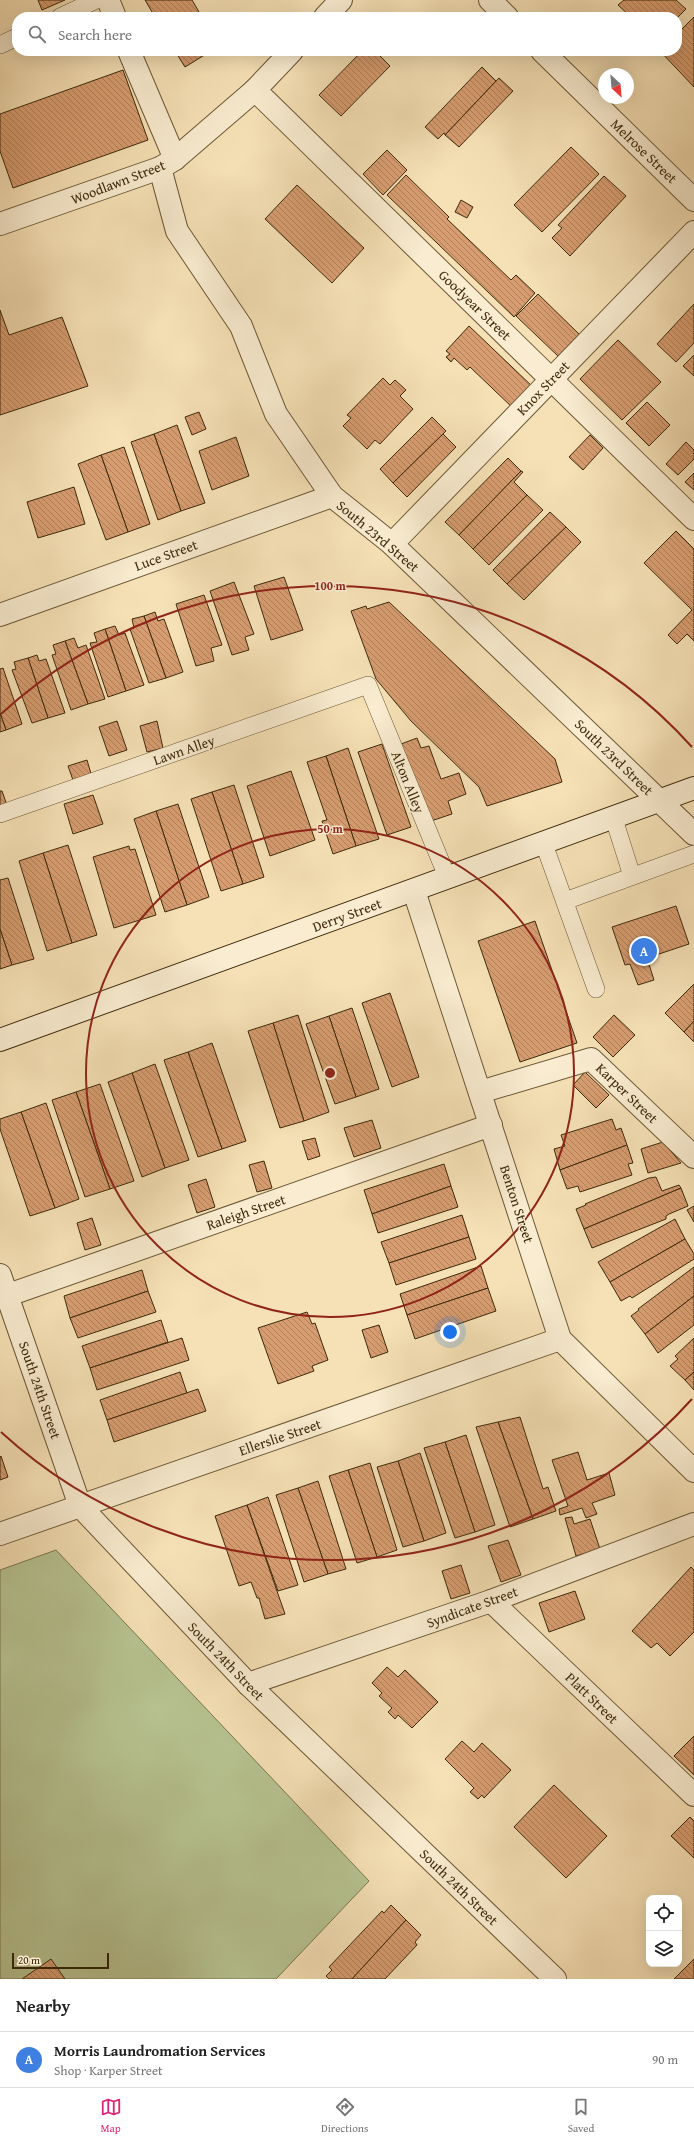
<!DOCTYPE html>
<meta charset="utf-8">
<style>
:root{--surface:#fff;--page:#f6f6f6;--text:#222;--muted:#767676;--line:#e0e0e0;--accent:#db2777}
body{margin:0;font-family:"Gentium Book Plus",serif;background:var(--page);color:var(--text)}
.controls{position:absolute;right:12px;bottom:12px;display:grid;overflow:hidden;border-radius:8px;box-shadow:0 4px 16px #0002}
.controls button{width:36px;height:36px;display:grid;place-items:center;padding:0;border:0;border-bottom:1px solid var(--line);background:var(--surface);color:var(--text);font:20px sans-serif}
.compass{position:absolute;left:598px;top:68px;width:36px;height:36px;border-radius:50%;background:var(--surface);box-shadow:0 4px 16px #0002;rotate:154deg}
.scale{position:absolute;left:12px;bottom:10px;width:97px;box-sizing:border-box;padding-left:4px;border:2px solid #3e2a0b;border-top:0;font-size:11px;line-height:14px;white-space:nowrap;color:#3e2a0b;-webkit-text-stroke:3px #f9ecd0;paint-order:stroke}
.you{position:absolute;left:450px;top:1332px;width:14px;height:14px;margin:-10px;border:3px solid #fff;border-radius:50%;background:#1a73e8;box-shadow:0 0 0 6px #1a73e833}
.badge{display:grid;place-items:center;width:26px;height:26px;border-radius:50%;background:var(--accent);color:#fff;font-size:13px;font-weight:700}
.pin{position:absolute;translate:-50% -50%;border:2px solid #fff;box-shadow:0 1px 4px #0006}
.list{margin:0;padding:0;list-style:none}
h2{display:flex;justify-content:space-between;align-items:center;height:52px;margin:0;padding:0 16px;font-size:17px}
h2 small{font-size:13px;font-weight:400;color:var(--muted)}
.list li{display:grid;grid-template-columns:26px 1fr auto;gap:12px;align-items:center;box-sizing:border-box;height:56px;padding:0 16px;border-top:1px solid var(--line)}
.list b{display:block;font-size:15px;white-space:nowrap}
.list p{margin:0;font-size:13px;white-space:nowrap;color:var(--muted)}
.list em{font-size:13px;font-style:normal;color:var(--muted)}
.icon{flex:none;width:22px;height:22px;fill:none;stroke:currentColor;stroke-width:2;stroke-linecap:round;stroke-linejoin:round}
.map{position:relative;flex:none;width:694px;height:1979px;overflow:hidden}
.search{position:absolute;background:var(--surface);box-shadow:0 4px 16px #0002;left:12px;right:12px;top:12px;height:44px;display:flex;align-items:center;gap:10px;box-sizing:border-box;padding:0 14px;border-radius:16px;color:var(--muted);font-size:15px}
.sheet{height:108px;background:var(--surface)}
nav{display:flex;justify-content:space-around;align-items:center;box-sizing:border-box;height:56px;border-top:1px solid var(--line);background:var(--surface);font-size:11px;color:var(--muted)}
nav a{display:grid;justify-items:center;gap:2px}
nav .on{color:var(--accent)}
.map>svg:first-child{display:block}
</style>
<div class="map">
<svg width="694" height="1979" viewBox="0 0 694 1979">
<defs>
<pattern id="building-back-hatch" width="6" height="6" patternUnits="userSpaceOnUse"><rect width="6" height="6" fill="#d79d70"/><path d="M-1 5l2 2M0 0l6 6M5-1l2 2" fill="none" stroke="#b0805a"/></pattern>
</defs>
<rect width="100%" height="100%" fill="#f6e1b6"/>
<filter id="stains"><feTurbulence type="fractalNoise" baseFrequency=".005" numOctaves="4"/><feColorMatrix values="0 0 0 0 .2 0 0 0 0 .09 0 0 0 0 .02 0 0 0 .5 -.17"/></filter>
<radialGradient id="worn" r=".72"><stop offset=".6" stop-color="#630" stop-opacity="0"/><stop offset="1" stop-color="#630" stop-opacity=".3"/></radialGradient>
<polygon fill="#b7c492" stroke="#7a774e" points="56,1550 369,1881 276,1979 0,1979 0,1570"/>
<g fill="url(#building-back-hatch)" stroke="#3e2a0b">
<polygon points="38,0 65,0 42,10"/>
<polygon points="145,0 192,0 202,17 155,17"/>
<polygon points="624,0 676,0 686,9 677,18 631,17 618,5"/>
<polygon points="694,17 694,87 660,51 677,51 677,34"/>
<polygon points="175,51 211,51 185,67"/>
<polygon points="362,51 375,51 390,66 341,116 319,95"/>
<polygon points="482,67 496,81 445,135 444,133 438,139 425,127"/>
<polygon points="123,70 148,140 13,188 0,151 0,114"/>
<polygon points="499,78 513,91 459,147 445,135"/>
<polygon points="571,147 599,174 542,232 514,205"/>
<polygon points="387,150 407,170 383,195 363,174"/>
<polygon points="406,175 449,217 447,219 511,280 516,275 535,293 514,317 387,195"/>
<polygon points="604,176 626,196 570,256 552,238 562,228 558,225"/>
<polygon points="297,185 364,248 332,283 265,219"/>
<polygon points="461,200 473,207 467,218 455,212"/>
<polygon points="538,294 580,335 559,357 516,316"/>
<polygon points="694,304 694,343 676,362 657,344"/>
<polygon points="0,310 9,335 62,317 88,386 0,415"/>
<polygon points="469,326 534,388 514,409 470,367 467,370 454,358 451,362 446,357 450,354 446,351"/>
<polygon points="618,340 661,382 622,420 580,379"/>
<polygon points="694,355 694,376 683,366"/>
<polygon points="383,378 390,385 395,380 406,390 400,396 413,409 380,444 375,440 367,449 343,426 351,418 347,415"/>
<polygon points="647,402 670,425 649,446 626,423"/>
<polygon points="199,412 206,429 192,435 185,417"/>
<polygon points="432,417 446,431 393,483 380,469"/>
<polygon points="177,425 205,503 181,511 154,434"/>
<polygon points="154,434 181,511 158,520 131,442"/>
<polygon points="443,434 456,447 407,497 393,483"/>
<polygon points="590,435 603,448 583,470 569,457"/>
<polygon points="236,437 249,476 212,490 199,451"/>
<polygon points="686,442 694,450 694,459 678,475 666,464"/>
<polygon points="124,447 150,524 128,532 101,455"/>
<polygon points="101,455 128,532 106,540 78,464"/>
<polygon points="508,458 521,471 459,535 445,522"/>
<polygon points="521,471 523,472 514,482 527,495 473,549 459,535"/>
<polygon points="694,473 694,490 685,482"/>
<polygon points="74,487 85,524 38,538 27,502"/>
<polygon points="527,495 543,510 489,565 473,549"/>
<polygon points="550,512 566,527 507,584 493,570"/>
<polygon points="566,527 581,542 524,600 507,584"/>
<polygon points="676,531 694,549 694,641 687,634 677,644 668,635 692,610 644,563"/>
<polygon points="284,577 303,630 271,640 254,586"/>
<polygon points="234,582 254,634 245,637 249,650 232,655 210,591"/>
<polygon points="204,595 222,645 211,648 214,661 196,666 176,604"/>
<polygon points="389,602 555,759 562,782 487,806 479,787 411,721 376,679 351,611 366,606 367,609"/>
<polygon points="155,612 158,621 164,619 183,672 166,678 144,616"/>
<polygon points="144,616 166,678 149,683 130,629 134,628 132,619"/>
<polygon points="115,626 119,635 125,633 144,685 126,691 105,629"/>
<polygon points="105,629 126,691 108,697 90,643 97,642 94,633"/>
<polygon points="74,638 78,648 86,645 105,699 88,704 65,641"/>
<polygon points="65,641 88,704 71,710 52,655 56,654 53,645"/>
<polygon points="37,655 39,661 46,659 65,713 48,718 28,658"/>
<polygon points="28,658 48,718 32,723 12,670 16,669 14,662"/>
<polygon points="3,668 22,724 6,730 0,713 0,669"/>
<polygon points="0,713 6,730 0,732"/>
<polygon points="117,721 127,750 109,756 99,727"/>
<polygon points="157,721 163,748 147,752 140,726"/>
<polygon points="417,738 421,748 429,746 441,779 459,773 466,794 448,801 452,814 428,822 401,744"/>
<polygon points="382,744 411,827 387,835 358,752"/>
<polygon points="348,748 379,839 356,846 326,756"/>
<polygon points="326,756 356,846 333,854 322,821 327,820 307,762"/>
<polygon points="87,760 92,777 74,783 68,766"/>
<polygon points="291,771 315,840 270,856 247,786"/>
<polygon points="234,785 264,877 243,884 212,792"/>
<polygon points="0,791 2,791 8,808 0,810"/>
<polygon points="212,792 243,884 221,891 191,799"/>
<polygon points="93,795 103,824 73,834 64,804"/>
<polygon points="178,804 209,897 187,905 156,811"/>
<polygon points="156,811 187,905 165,912 134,819"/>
<polygon points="68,845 97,935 72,943 43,853"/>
<polygon points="129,846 130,850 135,849 156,915 114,928 93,857"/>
<polygon points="43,853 72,943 47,951 19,861"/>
<polygon points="8,878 34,959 12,965 0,929 0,880"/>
<polygon points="676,906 689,944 647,958 654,980 638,985 630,964 625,965 612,927"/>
<polygon points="535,921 577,1043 520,1062 478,941"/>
<polygon points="0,929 12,965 0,969"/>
<polygon points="694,984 694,1021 684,1032 665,1013"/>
<polygon points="390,993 419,1077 392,1087 362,1003"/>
<polygon points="352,1008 379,1089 356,1097 329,1016"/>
<polygon points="298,1015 329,1112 304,1121 273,1023"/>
<polygon points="614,1015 635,1035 613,1057 593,1037"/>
<polygon points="329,1016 356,1097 335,1104 306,1024"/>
<polygon points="694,1021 694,1042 684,1032"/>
<polygon points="273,1023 304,1121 280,1128 248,1031"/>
<polygon points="212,1043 246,1141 222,1149 188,1052"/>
<polygon points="188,1052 222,1149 198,1157 164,1060"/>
<polygon points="155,1064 189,1160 165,1168 132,1073"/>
<polygon points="585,1072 609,1095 596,1108 573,1085"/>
<polygon points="132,1073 165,1168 142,1177 108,1082"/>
<polygon points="100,1084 134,1181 110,1189 76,1092"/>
<polygon points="76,1092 110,1189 85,1197 52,1100"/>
<polygon points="46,1103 79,1199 55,1208 21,1112"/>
<polygon points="21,1112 55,1208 30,1216 0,1129 0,1119"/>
<polygon points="612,1119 616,1130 621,1128 627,1145 560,1170 554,1149 565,1146 561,1135"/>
<polygon points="372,1120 381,1148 354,1157 344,1128"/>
<polygon points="315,1138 320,1156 308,1160 302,1141"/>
<polygon points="663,1142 681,1163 648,1173 641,1149"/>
<polygon points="627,1145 633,1163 628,1164 632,1175 580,1192 578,1186 567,1189 560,1170"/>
<polygon points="264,1161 272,1188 257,1192 249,1165"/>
<polygon points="444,1164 451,1186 372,1214 364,1190"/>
<polygon points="656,1177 662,1191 679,1185 681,1188 584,1229 576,1209 586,1205 585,1204 649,1178"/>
<polygon points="206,1179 215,1207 197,1213 188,1185"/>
<polygon points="451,1186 458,1207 378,1233 372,1214"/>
<polygon points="681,1188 688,1206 669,1214 666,1216 666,1219 592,1248 584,1229"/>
<polygon points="694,1206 694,1222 687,1210"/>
<polygon points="462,1215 469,1237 389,1263 381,1242"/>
<polygon points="92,1218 101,1245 85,1250 77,1223"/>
<polygon points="675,1219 685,1239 610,1282 598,1262"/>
<polygon points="469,1237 476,1259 396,1285 389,1263"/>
<polygon points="685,1239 694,1254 694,1259 632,1298 630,1296 621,1301 610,1282"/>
<polygon points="481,1266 488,1288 407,1315 400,1294"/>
<polygon points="694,1267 694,1296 645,1334 631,1316 639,1310 638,1309"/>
<polygon points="142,1270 148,1291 70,1318 64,1296"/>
<polygon points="488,1288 496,1311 415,1339 407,1315"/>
<polygon points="148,1291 156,1312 78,1338 70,1318"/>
<polygon points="694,1296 694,1325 658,1353 645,1334"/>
<polygon points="307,1312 312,1324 315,1323 328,1360 312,1366 314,1371 278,1384 258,1328"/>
<polygon points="161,1320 168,1342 90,1368 82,1346"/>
<polygon points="379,1325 388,1352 371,1358 362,1330"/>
<polygon points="182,1338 189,1360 97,1390 90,1368"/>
<polygon points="694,1338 694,1372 685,1380 670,1366 678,1359 675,1356"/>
<polygon points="180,1372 187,1393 107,1420 100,1400"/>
<polygon points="694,1372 694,1390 685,1380"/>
<polygon points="198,1389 206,1411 114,1442 107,1420"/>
<polygon points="520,1417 543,1489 548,1487 556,1511 533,1519 498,1422"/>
<polygon points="498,1422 533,1519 510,1527 476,1427"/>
<polygon points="466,1435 495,1525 475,1532 445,1442"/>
<polygon points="445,1442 475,1532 455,1538 424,1448"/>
<polygon points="578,1452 587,1480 609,1473 615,1495 592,1503 597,1514 586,1518 582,1508 560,1515 559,1509 568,1506 552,1460"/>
<polygon points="420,1453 446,1533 424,1541 398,1461"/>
<polygon points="1,1456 8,1477 0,1480 0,1457"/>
<polygon points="398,1461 424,1541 403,1547 377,1467"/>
<polygon points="370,1463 397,1550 377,1557 348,1470"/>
<polygon points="348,1470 377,1557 357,1563 329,1476"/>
<polygon points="318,1481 346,1569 328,1574 298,1488"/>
<polygon points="298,1488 328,1574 304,1582 276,1495"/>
<polygon points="268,1497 298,1585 278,1591 247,1505"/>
<polygon points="247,1505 285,1614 265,1619 259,1598 257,1598 251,1582 239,1586 215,1516"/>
<polygon points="572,1517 574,1524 590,1519 600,1549 576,1556 565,1518"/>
<polygon points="508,1540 521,1575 501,1582 488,1546"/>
<polygon points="461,1565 470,1593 451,1599 442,1571"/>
<polygon points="691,1567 694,1570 694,1632 670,1656 657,1643 651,1648 632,1631"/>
<polygon points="575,1591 585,1619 549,1632 539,1603"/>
<polygon points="387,1667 398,1677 405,1670 438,1702 412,1728 398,1715 395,1719 388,1712 392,1708 379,1696 382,1693 372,1683"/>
<polygon points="694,1736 694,1775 674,1756"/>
<polygon points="462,1741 474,1752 482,1743 511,1770 484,1798 482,1795 478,1799 470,1792 474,1788 445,1759"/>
<polygon points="554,1785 607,1836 566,1878 514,1827"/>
<polygon points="690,1817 694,1821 694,1858 671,1836"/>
<polygon points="391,1905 406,1920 352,1979 329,1979 326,1976 332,1970 329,1967 382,1911 384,1913"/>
<polygon points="406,1920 421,1935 415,1942 417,1945 385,1979 352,1979"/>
<polygon points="51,1959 65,1979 22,1979"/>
<polygon points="694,1959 694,1979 674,1979"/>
</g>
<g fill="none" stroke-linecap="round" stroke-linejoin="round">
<g stroke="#6c5836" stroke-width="18">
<g id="service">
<polyline points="60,17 96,0"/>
<polyline points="0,45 17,37"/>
<polyline points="0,814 368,685 448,879"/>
<polyline points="614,819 632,876"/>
<polyline points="544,844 596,989"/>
<polyline points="565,901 694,854"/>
</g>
</g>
<g stroke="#6c5836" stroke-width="24">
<g id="minor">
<polyline points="108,0 115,17"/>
<polyline points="490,0 507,17"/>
<polyline points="325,17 341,0"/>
<polyline points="129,51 175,159"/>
<polyline points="542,51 694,200"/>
<polyline points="255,90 694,519"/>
<polyline points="160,168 177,231 241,326 276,414 332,496 392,544 694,834"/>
<polyline points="0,224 160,168 175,159 255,90 292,51"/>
<polyline points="392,544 694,232"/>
<polyline points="0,615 332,496"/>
<polyline points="414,891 560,1339 694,1471"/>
<polyline points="480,1092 591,1059 694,1157"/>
<polyline points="0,1275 80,1506 248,1684 555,1979"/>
<polyline points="0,1298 491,1125"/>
<polyline points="0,1534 560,1339"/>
<polyline points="491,1601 694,1795"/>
<polyline points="248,1684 491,1601 694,1524"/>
</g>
</g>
<g stroke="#3e2a0b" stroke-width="24">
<polyline id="secondary" points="0,1040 694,788"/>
</g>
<use href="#service" stroke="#f9ecd0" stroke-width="17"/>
<use href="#minor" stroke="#f9ecd0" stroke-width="22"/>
<use href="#secondary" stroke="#f9ecd0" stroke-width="22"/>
</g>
<g fill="none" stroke="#8f2418" stroke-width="2">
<circle cx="330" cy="1073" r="244"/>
<path d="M692 1399A487 487 0 0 1 1 1432M1 714A487 487 0 0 1 692 747"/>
</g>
<g text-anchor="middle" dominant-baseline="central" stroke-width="3" stroke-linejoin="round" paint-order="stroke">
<g font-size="14" fill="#3e2a0b" stroke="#f9ecd0">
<text transform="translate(644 151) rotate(44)">Melrose Street</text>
<text transform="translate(118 182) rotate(-21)">Woodlawn Street</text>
<text transform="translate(475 305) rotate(44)">Goodyear Street</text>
<text transform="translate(543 388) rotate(-46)">Knox Street</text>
<text transform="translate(378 536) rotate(40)">South 23rd Street</text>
<text transform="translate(166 555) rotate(-20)">Luce Street</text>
<text transform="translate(184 750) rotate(-19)">Lawn Alley</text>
<text transform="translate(614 757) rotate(44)">South 23rd Street</text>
<text transform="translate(408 782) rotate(68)">Alton Alley</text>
<text transform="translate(347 915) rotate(-20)">Derry Street</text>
<text transform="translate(627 1093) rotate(44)">Karper Street</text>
<text transform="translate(517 1204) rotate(72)">Benton Street</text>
<text transform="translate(246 1212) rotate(-19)">Raleigh Street</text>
<text transform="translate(40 1390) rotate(71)">South 24th Street</text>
<text transform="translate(280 1437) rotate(-19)">Ellerslie Street</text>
<text transform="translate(472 1607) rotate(-20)">Syndicate Street</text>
<text transform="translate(226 1661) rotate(46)">South 24th Street</text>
<text transform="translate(592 1698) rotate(44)">Platt Street</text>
<text transform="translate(459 1887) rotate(44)">South 24th Street</text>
</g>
</g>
<circle cx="330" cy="1073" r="6" fill="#8f2418" stroke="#f9ecd0" stroke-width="2"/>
<g font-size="12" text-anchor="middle" font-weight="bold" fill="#8f2418" stroke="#f9ecd0" stroke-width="3" stroke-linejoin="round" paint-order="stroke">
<text x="330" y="590">100 m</text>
<text x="330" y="833">50 m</text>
</g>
<rect width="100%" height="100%" filter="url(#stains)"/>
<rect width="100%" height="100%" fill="url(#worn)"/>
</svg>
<div class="controls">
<button><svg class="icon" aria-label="locate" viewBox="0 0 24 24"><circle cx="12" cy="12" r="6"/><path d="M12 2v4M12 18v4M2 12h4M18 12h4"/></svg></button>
<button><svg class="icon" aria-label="layers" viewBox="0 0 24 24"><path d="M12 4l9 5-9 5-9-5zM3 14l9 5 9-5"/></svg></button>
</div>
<svg class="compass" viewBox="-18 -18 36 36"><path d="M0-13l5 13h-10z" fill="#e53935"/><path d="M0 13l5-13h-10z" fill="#767676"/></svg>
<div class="scale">20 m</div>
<div class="you"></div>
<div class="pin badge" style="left:644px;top:951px;background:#3f7fe0">A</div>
<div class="search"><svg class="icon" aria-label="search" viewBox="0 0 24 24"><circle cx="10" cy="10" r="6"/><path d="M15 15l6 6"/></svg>Search here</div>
</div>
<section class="sheet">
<h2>Nearby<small></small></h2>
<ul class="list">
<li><span class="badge" style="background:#3f7fe0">A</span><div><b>Morris Laundromation Services</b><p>Shop · Karper Street</p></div><em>90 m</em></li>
</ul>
</section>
<nav>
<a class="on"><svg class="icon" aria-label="map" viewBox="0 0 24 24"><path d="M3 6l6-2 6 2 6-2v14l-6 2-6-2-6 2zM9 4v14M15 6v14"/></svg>Map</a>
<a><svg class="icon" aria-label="directions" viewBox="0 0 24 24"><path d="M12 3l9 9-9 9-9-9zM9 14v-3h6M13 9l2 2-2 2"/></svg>Directions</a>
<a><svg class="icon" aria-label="saved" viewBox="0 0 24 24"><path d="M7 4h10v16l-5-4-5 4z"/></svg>Saved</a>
</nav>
